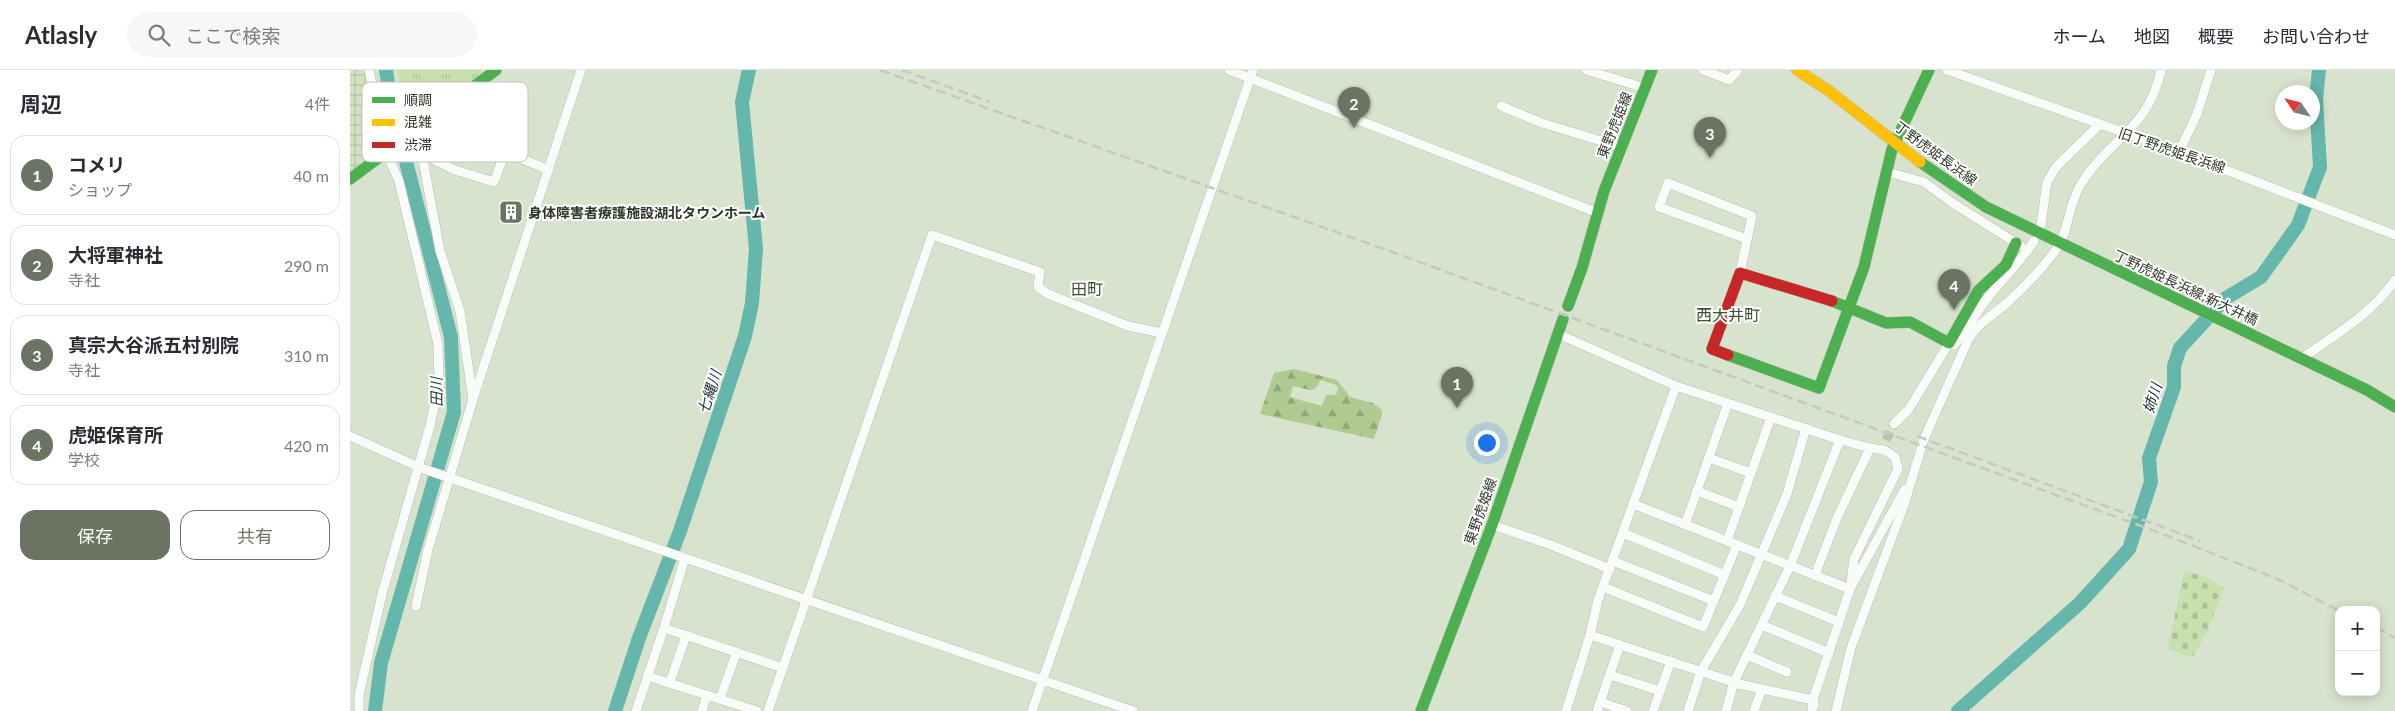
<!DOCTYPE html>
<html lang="ja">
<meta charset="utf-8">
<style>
:root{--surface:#fff;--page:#f7f7f7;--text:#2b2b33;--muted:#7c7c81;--line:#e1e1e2;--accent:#6b7362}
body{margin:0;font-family:Lato,"Noto Sans JP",sans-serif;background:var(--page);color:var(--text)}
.controls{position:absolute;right:15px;bottom:15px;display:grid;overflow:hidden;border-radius:10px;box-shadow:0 2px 12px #0003}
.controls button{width:45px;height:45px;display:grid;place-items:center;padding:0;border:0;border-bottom:1px solid var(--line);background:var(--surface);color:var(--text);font:25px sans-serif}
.compass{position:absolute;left:1925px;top:15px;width:45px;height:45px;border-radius:50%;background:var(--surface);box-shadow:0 2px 12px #0003;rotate:305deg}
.you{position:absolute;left:1136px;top:372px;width:18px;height:18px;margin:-12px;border:4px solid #fff;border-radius:50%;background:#1a73e8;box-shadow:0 0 0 8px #1a73e833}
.badge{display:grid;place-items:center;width:32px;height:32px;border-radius:50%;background:var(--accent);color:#fff;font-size:16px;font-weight:700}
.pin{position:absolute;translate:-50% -41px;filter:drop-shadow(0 1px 2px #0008)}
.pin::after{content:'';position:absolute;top:26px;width:18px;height:15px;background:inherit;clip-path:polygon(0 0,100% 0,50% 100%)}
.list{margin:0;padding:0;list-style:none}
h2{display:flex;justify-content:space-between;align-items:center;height:65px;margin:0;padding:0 20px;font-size:21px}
h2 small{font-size:16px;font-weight:400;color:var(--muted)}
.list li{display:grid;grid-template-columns:32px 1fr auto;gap:15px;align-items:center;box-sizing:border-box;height:80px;margin:0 10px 10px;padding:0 10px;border:1px solid var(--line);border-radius:15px}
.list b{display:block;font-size:19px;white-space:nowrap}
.list p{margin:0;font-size:16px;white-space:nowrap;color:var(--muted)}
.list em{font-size:16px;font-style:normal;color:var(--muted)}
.actions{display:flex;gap:10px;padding:15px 20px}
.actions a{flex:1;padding:11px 0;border:1px solid var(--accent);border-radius:15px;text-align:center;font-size:18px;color:var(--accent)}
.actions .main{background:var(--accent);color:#fff}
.icon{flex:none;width:28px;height:28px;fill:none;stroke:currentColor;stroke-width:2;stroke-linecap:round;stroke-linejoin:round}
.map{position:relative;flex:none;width:2045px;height:641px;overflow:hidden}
header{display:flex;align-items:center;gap:30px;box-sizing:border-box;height:70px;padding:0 25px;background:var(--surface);border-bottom:1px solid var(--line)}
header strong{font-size:24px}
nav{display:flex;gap:28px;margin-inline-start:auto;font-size:18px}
.search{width:350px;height:45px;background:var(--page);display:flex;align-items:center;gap:12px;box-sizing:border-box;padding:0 18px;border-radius:28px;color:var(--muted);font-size:19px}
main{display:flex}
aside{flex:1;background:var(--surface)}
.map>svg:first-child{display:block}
</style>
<header>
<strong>Atlasly</strong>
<div class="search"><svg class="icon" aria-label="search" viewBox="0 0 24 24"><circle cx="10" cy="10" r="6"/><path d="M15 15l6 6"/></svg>ここで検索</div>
<nav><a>ホーム</a><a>地図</a><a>概要</a><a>お問い合わせ</a></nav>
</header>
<main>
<aside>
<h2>周辺<small>4件</small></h2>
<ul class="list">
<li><span class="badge">1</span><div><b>コメリ</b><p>ショップ</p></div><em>40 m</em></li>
<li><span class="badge">2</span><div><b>大将軍神社</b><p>寺社</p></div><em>290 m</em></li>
<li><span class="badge">3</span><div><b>真宗大谷派五村別院</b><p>寺社</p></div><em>310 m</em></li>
<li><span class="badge">4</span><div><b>虎姫保育所</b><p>学校</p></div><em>420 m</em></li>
</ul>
<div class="actions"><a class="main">保存</a><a>共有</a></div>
</aside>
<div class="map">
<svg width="2045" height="641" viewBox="0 0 2045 641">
<defs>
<pattern id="industrial-grid" width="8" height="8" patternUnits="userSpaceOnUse" patternTransform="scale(1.25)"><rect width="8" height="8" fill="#d1e2c0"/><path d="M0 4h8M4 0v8" fill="none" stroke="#b4c2a5"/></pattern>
<pattern id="grass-tufts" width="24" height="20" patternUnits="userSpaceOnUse" patternTransform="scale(1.25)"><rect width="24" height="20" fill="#c8e0ae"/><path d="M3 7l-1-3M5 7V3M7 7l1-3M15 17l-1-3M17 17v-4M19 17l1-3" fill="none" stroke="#acc196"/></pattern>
<pattern id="forest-firs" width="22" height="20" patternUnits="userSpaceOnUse" patternTransform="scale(1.25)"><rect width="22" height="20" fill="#b0cb92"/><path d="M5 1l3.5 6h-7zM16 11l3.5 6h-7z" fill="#90a677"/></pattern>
<pattern id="cemetery-stones" width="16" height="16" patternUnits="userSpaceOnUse" patternTransform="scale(1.25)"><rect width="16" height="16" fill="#c8e0ae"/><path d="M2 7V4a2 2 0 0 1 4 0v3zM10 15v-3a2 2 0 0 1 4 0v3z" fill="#acc196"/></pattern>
</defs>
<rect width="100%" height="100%" fill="#d8e3cd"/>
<polygon fill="url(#industrial-grid)" points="0,0 14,0 34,80 0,106"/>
<polygon fill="url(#grass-tufts)" points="47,0 130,0 136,3 59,53"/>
<path fill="url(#forest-firs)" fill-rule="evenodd" d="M944,299L987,310L1000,327L1023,333L1032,340V345L1024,369L910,344L924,303ZM971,310L986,315L988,318L986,325H976L972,336L940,327L943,316L960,320L965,319Z"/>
<polygon fill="url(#cemetery-stones)" points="1834,501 1854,506 1874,518 1857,562 1842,588 1818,579"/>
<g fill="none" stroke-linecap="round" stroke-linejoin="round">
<g stroke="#66b7ab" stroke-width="14">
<polyline points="25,641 31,593 104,342 101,267 41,33 36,0"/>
<polyline points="265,641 289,568 330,461 395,266 402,233 406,179 392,32 399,0"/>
<polyline points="1608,641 1730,533 1779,479 1801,412 1799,388 1824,317 1824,296 1830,278 1876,228 1911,207 1948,155 1970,97 1966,29 1969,0"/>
</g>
<polyline stroke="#b6c1ac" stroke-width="9" stroke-dasharray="9 4.5" stroke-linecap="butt" points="1536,370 1544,354"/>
<g stroke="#b8c0b0" stroke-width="10">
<g id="street">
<polyline points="879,0 1248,143"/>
<polyline points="1236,0 1295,18"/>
<polyline points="1353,0 1379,10 1388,0"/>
<polyline points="1597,0 1829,82 2045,165"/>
<polyline points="1151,36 1192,53 1271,77"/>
<polyline points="1829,82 1847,44 1861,0"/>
<polyline points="72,84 105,100 144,112 155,82 199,100"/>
<polyline points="1537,102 1574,112 1601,132 1671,176"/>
<polyline points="1691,155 1697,112 1706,97 1749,55"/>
<polyline points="1390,203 1402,146 1318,113 1309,137 1397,169"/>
<polyline points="1208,264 1326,316 1490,370 1520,378 1534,380 1545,387 1548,399 1504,489 1500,519 1283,434"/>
<path d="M1951,289C1984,265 2022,244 2045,210"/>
<polyline points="124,326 231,0"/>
<path d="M1544,354L1559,339L1599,273L1604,275C1615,262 1624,248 1633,234C1649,212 1669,194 1684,171"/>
<polyline points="0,366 71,398 783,641"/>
<polyline points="1359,388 1401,403"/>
<polyline points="1347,421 1389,437"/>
<polyline points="1142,455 1201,475 1260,499"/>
<polyline points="1335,455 1378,333"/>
<polyline points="1273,463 1375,505"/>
<polyline points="1377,471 1421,347"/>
<polyline points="1263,491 1364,531"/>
<polyline points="1465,505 1487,448 1520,378"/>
<polyline points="1253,517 1353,557 1387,475"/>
<polyline points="1425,526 1489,552"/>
<polyline points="66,536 78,480 123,329 110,241 90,181 67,58"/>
<polyline points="1412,555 1479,583"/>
<polyline points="314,558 433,598"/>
<polyline points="1240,565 1248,530 1326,316"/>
<polyline points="1397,585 1437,602"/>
<polyline points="1260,605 1310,621"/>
<polyline points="297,606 407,641"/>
<polyline points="320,612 336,566"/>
<polyline points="370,629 386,584"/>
<polyline points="1250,632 1277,641"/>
<polyline points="1464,636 1463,630 1500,519 1555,419"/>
<polyline points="9,641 9,625 32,524 80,356 89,312 88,274 49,111 36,82 19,0"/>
<polyline points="286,641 314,558 335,488"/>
<polyline points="352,641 357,625"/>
<polyline points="418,641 582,165 690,202 688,217 698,224 778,256 812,263"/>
<polyline points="682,641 903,0"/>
<polyline points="1216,641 1240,565 1389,614 1463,630 1462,641"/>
<polyline points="1247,641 1270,575"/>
<polyline points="1303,641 1321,591"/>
<polyline points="1338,641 1351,601 1390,535 1437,424 1456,358"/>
<polyline points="1376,641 1384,612 1440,496 1490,370"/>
<polyline points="1404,641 1412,619"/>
<path d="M1486,641L1501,578L1554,435L1574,369L1619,268C1633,249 1642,246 1658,232C1674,217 1692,199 1705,181C1719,162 1718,135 1731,114C1758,70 1799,59 1811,0"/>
</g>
</g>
<g stroke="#b8c0b0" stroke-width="12">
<g id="fast">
<polyline points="1570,92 1636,137 2017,320 2045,337"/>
<polyline points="0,109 146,0"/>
<polyline points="1482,231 1536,253 1560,252 1599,273 1629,220 1656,195 1666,173"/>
<polyline points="1218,236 1232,198 1254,121 1302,0"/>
<polyline points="1378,285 1469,318 1514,197 1542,79 1579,0"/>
<polyline points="1071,641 1142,455 1213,249"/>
</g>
</g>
<g stroke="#b8c0b0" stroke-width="12">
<polyline id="slow" points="1447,0 1479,21 1570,92"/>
</g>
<g stroke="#b8c0b0" stroke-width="12">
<polyline id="jam" points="1378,285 1362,279 1390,203 1482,231"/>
</g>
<use href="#street" stroke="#f9fbf8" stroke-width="9"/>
<use href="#fast" stroke="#4caf50" stroke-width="11"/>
<use href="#slow" stroke="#ffc107" stroke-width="11"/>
<use href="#jam" stroke="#c62828" stroke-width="11"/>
<g stroke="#c5c8c3" stroke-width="2.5" stroke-dasharray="10 5" stroke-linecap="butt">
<polyline points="530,0 1034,179 1810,463 1930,510 1989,541"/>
<polyline points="552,0 640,32"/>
<polyline points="1567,366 1850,471"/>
<polyline points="2026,557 2045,568"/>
</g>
</g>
<defs>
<g id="building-square" transform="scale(1.25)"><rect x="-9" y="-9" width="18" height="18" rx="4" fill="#6b7362" stroke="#fff"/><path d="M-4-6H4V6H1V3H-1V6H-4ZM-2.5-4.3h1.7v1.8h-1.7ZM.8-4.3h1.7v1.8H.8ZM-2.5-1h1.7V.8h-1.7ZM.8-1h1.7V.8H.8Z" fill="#fff"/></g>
</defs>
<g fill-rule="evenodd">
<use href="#building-square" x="161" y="142"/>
</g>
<g text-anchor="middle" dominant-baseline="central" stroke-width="4" stroke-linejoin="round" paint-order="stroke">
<g font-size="14" fill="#303729" stroke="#fff">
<text transform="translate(1264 55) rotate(-68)">東野虎姫線</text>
<text transform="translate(1822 80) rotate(19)">旧丁野虎姫長浜線</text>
<text transform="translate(1586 83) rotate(36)">丁野虎姫長浜線</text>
<text transform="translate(1836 217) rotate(25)">丁野虎姫長浜線;新大井橋</text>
<text transform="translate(1130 441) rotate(-70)">東野虎姫線</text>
</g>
<g font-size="14" font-weight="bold" fill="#303729" stroke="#fff" text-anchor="start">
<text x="178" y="142">身体障害者療護施設湖北タウンホーム</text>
</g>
<g font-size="15" font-style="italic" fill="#1a3230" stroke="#fff">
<text transform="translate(86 322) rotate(-91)">田川</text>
<text transform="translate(359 322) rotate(-72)">七縄川</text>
<text transform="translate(1802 328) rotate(-73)">姉川</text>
</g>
<g font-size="16" fill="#404f2f" stroke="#fff">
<text x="737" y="218">田町</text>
<text x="1378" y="244">西大井町</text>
</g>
</g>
<rect x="12" y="12" width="166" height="80" rx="8" fill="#fff" stroke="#c1c3bf" stroke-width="1"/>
<rect x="22" y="27" width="23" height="6" fill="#4caf50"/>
<rect x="22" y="49" width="23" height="7" fill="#ffc107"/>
<rect x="22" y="72" width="23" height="6" fill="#c62828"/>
<g font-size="14" fill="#303729">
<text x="54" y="35">順調</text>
<text x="54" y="57">混雑</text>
<text x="54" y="80">渋滞</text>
</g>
</svg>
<div class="controls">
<button>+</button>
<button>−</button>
</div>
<svg class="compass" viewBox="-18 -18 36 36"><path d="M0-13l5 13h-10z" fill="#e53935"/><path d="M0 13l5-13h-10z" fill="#7c7c81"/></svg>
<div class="you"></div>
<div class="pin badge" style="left:1107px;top:338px">1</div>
<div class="pin badge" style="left:1004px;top:58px">2</div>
<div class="pin badge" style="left:1360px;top:88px">3</div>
<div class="pin badge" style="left:1604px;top:240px">4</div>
</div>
</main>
